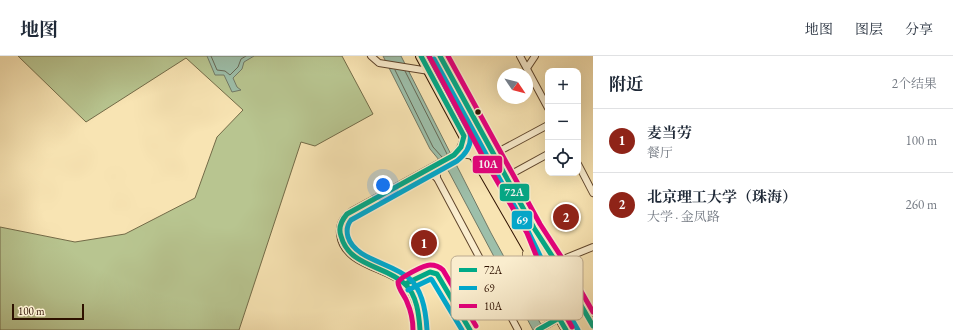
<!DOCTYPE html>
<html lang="zh">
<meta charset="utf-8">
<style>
:root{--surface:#fff;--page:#f6f6f7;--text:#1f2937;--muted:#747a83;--line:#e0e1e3;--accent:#8f2418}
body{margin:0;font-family:"EB Garamond","Noto Serif SC",serif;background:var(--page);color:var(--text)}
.controls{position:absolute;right:12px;top:12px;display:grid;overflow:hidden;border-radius:8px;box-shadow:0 4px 16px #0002}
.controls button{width:36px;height:36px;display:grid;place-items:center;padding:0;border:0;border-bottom:1px solid var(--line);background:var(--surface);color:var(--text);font:20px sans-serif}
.compass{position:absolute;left:497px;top:12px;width:36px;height:36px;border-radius:50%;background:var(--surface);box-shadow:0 4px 16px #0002;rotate:125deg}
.scale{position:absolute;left:12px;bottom:10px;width:72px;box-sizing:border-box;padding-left:4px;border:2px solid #2e1100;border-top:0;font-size:11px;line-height:14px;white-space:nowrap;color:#2e1100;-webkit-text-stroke:3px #faedce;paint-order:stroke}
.you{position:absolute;left:383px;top:129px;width:14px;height:14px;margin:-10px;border:3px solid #fff;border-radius:50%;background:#1a73e8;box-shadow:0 0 0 6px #1a73e833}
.badge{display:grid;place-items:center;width:26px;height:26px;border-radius:50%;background:var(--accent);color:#fff;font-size:13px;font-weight:700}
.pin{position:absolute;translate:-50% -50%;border:2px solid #fff;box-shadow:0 1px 4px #0006}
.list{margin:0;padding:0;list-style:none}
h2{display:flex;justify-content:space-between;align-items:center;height:52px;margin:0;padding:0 16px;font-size:17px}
h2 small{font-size:13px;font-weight:400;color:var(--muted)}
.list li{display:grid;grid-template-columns:26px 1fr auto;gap:12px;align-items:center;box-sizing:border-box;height:64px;padding:0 16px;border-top:1px solid var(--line)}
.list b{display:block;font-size:15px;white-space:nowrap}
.list p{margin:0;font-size:13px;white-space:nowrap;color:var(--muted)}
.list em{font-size:13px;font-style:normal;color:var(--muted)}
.icon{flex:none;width:22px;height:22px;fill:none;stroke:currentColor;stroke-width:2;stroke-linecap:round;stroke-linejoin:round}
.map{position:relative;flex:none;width:593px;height:274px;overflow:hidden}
header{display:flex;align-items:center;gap:24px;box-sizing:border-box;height:56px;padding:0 20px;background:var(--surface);border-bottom:1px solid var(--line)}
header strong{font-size:19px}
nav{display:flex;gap:22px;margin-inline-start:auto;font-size:14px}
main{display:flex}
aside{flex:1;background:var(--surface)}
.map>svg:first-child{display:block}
</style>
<header>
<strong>地图</strong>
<nav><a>地图</a><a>图层</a><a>分享</a></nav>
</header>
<main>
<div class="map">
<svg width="593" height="274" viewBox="0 0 593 274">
<rect width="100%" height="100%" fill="#f8e4b3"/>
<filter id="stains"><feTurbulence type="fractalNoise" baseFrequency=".005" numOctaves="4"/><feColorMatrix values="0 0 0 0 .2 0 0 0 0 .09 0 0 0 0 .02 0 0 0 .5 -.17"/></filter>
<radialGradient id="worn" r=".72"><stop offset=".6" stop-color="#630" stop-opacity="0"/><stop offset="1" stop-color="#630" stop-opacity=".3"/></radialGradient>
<polygon fill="#b8c590" stroke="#736b48" points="18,0 342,0 373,58 315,90 301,86 239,274 0,274 0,171 75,186 125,178 195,142 217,81 243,54 186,2 86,66"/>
<g fill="#9dbfaa" stroke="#717966">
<polygon points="207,0 254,0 244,6 242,13 233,22 237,31 241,34 232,36 224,19 215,19"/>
<polygon points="383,0 401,0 491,177 544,274 533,274 449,116 430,93"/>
</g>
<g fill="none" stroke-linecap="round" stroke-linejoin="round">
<g stroke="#666855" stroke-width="1">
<polyline points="211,0 217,14 225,15 230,19 238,11 241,3 246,0"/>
<polyline points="395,14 433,91 442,101"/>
<polyline points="405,15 447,98"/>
</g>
<g stroke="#60462d" stroke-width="8">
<g id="minor">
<polyline points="371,0 379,7 429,15"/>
<polyline points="520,0 548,52"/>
<polyline points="527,12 535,0"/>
<polyline points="494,98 548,69"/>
<path d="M453,103C461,99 466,97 474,101"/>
<polyline points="578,108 593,137"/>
<polyline points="423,117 433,119 437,122 518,274"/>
<polyline points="506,121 548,98"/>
<path d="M437,122C436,114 438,111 445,107"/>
<polyline points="556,206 593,191"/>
<path d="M420,274C420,259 416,239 405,228C386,211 343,209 340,178C339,167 344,161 352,155L454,99C460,94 463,88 464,80"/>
<polyline points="538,274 559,262"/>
</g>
</g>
<g stroke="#2e1100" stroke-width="10">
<g id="primary">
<polyline points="550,197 593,270"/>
<polyline points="527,198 541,229 566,274"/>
</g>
</g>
<g stroke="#2e1100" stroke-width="12">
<g id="trunk">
<polyline points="421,0 476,102 575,274"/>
<polyline points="440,0 534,172 571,248 586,274"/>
</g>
</g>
<use href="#minor" stroke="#faedce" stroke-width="6"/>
<use href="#primary" stroke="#f8e4b3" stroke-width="9"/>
<use href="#trunk" stroke="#f8e4b3" stroke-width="10"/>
<g stroke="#faedce" stroke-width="8">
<g id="bus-1">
<polyline points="440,0 534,172 556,206 593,270"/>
<polyline points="405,228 430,216 437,218 470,274"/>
<path d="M420,274C419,259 417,239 405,228C385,209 349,211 341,180C338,172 341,165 347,158L454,99L461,91L464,80L421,0"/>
<polyline points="538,274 559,262 566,274"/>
</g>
</g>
<g stroke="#faedce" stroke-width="8">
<g id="bus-2">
<polyline points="434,3 528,175 565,251 578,274"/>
<polyline points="408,234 431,223 432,224 462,274"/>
<path d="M427,274C426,256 423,235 410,223C393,207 355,204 348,181C346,174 347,169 351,164L457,105C466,98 472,88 470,77L429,0"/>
</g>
</g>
<g stroke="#faedce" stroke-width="8">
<g id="bus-3">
<polyline points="429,0 482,99 527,177 547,226 572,271"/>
<polyline points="448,0 540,168 562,202 593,256"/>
<path d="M413,274C413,264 411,255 407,246C405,240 398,233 398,226C401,221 424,209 430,209C435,209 440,211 443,214L476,270"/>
</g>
</g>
<use href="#bus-1" stroke="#0a8" stroke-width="5"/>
<use href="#bus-2" stroke="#00a9ce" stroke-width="5"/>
<use href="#bus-3" stroke="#e5007d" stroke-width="5"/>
</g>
<circle fill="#2e1100" stroke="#faedce" stroke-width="1.5" cx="478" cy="56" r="3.5"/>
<rect x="451" y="200" width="132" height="64" rx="6" fill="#faedce" stroke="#bdab90" stroke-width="1"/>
<rect x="459" y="212" width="18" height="4" fill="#0a8"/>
<rect x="459" y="230" width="18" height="4" fill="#00a9ce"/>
<rect x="459" y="248" width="18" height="4" fill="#e5007d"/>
<g font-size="11" fill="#2e1100">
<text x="484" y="218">72A</text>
<text x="484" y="236">69</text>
<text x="484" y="254">10A</text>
</g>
<g stroke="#faedce" stroke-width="1.5">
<rect x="472" y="99" width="31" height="19" rx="4" fill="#e5007d"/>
<rect x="499" y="127" width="31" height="19" rx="4" fill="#0a8"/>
<rect x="511" y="154" width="22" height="20" rx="4" fill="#00a9ce"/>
</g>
<g font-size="11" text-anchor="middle" font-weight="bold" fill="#fff">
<text x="488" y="112">10A</text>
<text x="514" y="140">72A</text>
<text x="522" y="168">69</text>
</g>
<rect width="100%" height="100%" filter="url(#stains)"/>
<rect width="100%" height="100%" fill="url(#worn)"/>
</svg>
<div class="controls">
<button>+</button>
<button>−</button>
<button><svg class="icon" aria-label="locate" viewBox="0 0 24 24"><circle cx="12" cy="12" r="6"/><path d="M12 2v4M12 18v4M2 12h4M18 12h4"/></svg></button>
</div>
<svg class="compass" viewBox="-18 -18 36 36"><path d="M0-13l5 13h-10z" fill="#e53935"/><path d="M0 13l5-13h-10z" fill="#747a83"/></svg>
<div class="scale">100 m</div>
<div class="you"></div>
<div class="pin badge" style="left:424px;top:187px">1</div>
<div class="pin badge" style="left:566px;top:161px">2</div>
</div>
<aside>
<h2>附近<small>2个结果</small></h2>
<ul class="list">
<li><span class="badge">1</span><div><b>麦当劳</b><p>餐厅</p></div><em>100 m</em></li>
<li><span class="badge">2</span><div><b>北京理工大学（珠海）</b><p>大学 · 金凤路</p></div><em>260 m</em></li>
</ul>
</aside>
</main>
